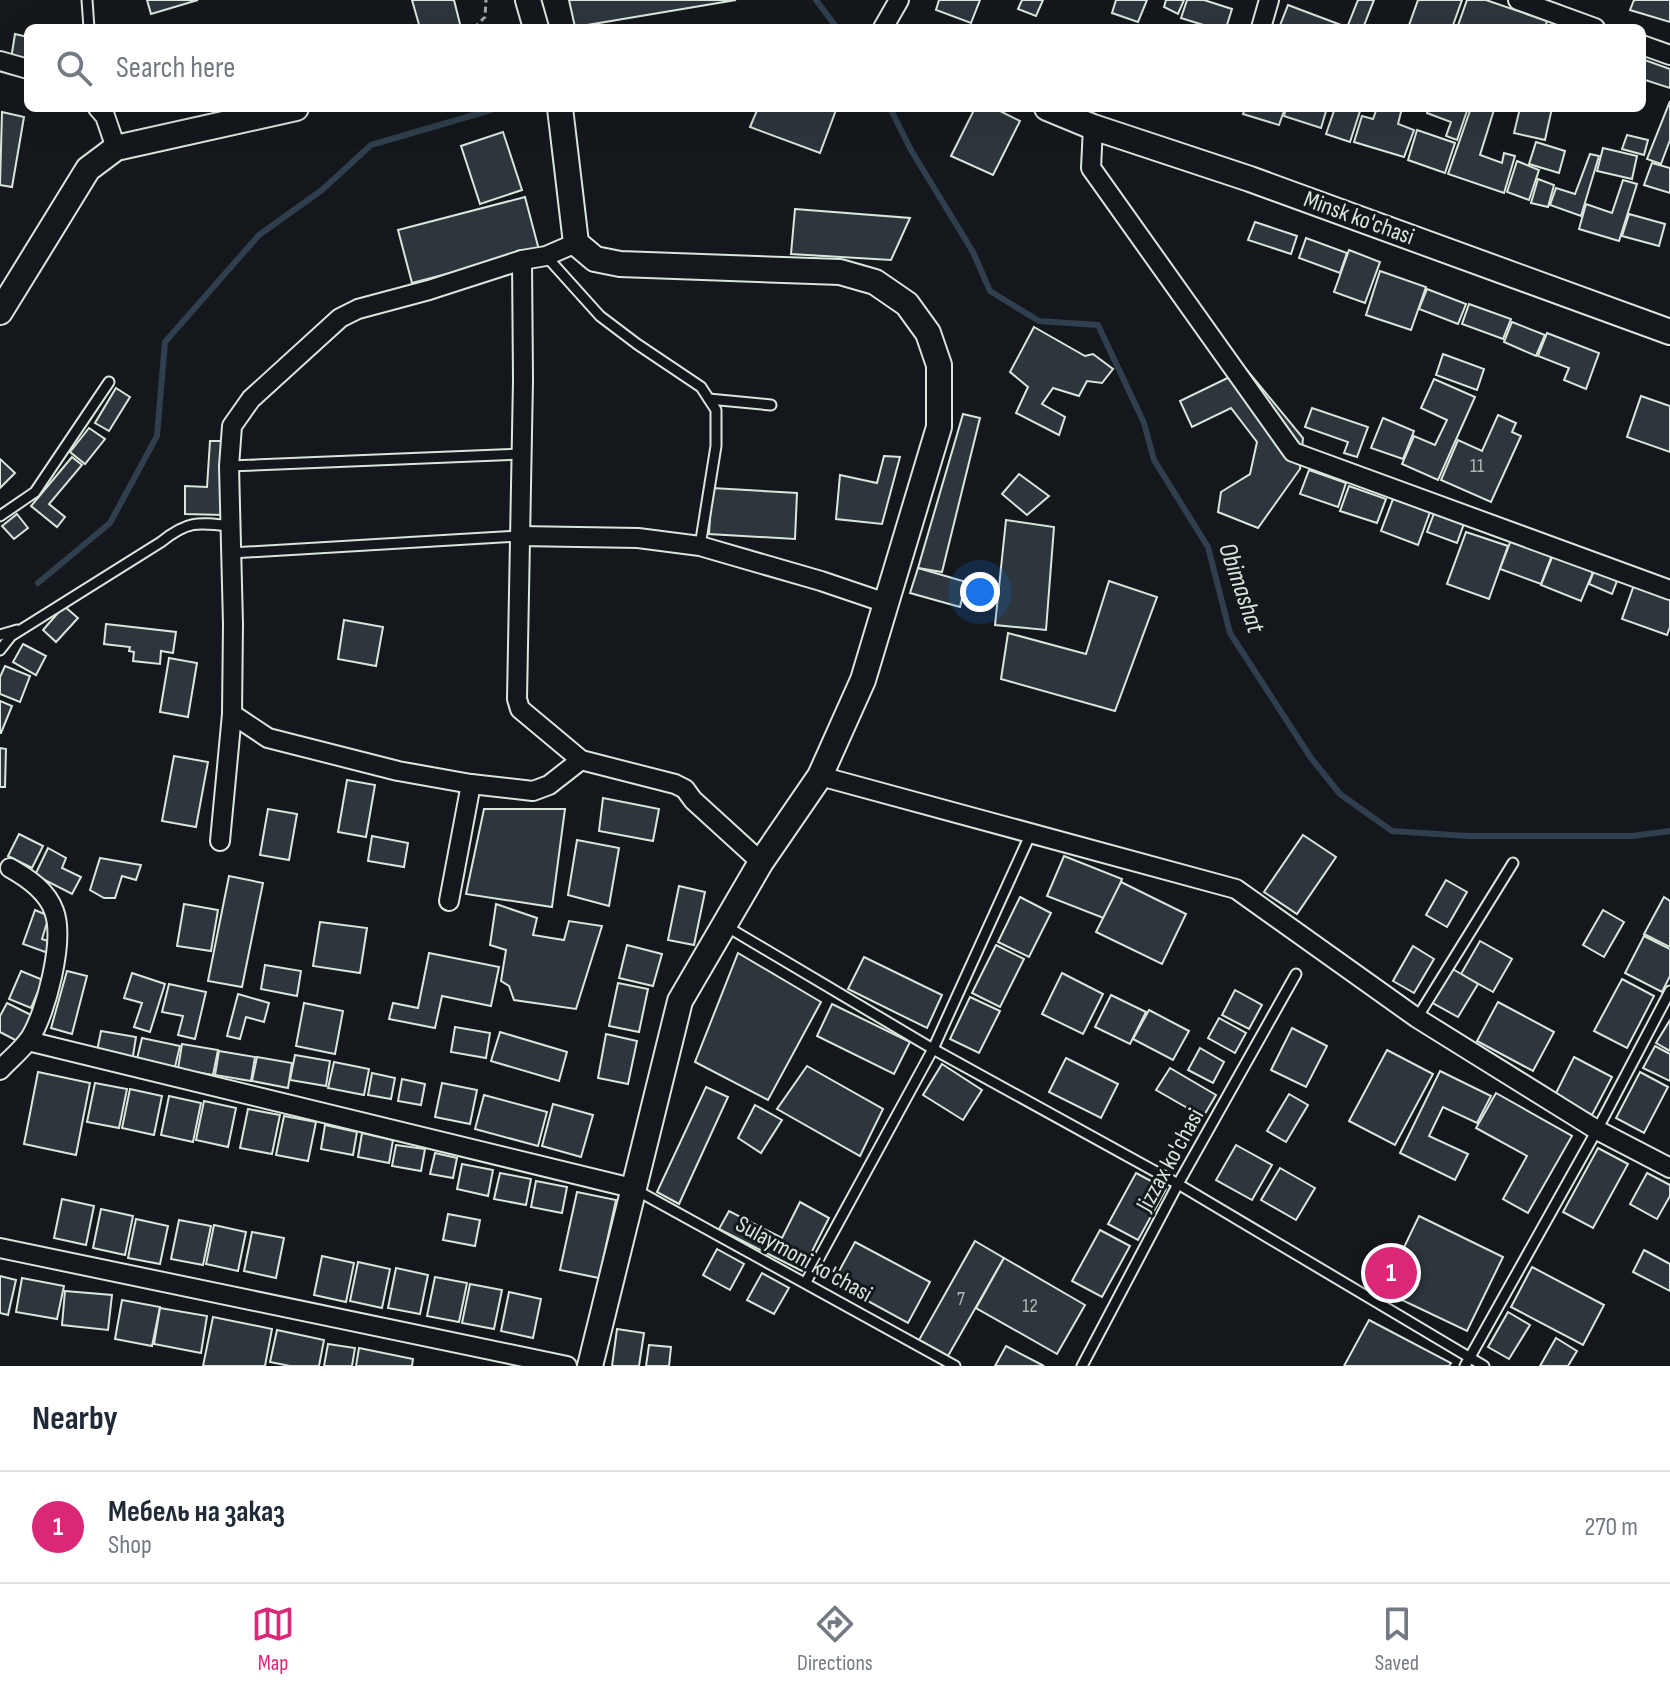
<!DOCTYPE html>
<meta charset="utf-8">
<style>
:root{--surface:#fff;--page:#f2f2f3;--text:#1f2937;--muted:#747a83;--line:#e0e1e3;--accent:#db2777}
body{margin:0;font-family:"Sofia Sans Condensed",sans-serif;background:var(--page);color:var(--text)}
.you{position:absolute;left:980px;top:592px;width:28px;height:28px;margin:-20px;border:6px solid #fff;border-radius:50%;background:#1a73e8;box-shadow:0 0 0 12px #1a73e833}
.badge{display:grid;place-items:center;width:52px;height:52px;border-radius:50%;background:var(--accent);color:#fff;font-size:26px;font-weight:700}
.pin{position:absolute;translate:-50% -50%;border:4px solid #fff;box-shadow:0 2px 8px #0006}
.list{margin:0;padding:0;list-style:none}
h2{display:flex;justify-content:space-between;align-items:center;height:104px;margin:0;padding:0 32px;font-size:34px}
h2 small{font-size:26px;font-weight:400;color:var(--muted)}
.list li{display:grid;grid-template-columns:52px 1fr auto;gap:24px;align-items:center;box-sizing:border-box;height:112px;padding:0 32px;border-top:2px solid var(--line)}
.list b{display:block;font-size:30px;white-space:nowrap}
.list p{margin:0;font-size:26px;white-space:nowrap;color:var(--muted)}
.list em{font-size:26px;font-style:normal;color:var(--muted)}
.icon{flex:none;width:44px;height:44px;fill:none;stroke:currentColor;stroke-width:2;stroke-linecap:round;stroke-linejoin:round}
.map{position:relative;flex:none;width:1670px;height:1366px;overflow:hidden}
.search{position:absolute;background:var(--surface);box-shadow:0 8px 32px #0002;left:24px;right:24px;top:24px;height:88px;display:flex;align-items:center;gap:20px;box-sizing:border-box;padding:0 28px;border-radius:12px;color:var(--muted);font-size:30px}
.sheet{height:216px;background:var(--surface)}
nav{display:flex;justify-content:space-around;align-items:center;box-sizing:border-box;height:112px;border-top:2px solid var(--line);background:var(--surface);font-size:22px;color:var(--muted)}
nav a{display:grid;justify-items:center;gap:4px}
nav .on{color:var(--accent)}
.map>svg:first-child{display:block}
</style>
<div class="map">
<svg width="1670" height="1366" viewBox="0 0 1670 1366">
<rect width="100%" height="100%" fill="#14181c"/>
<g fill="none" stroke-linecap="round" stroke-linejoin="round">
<g stroke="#2f3f4d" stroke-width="6">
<polyline points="816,0 837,28"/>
<polyline points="890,108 911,150 973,252 990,291 1039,321 1098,325 1144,423 1154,460 1208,547 1230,633 1311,758 1340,794 1392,831 1468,836 1632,836 1670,831"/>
<polyline points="38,583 110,523 157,436 165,342 259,235 322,190 371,145 491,110"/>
</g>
</g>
<g fill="#2c363c" stroke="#d8e6dc" stroke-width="2">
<polygon points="147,0 198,0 151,14"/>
<polygon points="412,0 454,0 461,28 420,28"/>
<polygon points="569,0 736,0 575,27"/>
<polygon points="939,0 980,0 971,23 936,10"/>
<polygon points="1022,0 1043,0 1036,16 1018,9"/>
<polygon points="1116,0 1147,0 1138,22 1112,13"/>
<polygon points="1166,0 1184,0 1178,14 1164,7"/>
<polygon points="1187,0 1204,0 1232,9 1226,28 1213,28 1181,18"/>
<polygon points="1358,0 1374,0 1363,28 1348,25"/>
<polygon points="1418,0 1462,0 1452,28 1408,28"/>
<polygon points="1467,0 1486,0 1547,21 1545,28 1457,28"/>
<polygon points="1634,0 1670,0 1670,22 1630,10"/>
<polygon points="1288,5 1349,28 1279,28"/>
<polygon points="15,34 28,37 28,61 11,59"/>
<polygon points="1642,59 1670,69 1670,88 1642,79"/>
<polygon points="1670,101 1670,140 1661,164 1647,159"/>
<polygon points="758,108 832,108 836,110 820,153 750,127"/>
<polygon points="975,108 994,108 1020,121 993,175 951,156"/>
<polygon points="1245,108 1285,108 1279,125 1243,114"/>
<polygon points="1286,108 1327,108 1321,128 1284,116"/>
<polygon points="1335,108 1353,108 1360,111 1350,142 1326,134"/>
<polygon points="1377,108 1402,108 1398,124 1414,130 1404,157 1354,142 1362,116 1373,119"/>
<polygon points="1428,108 1468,108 1457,140 1446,136 1451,122 1427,113"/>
<polygon points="1471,108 1494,110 1480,155 1502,163 1504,153 1515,156 1504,193 1448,174"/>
<polygon points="1520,108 1552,108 1545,140 1514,133"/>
<polygon points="2,112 24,117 12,187 0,185"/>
<polygon points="1417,130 1455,143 1445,173 1408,160"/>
<polygon points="503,132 522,190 480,204 461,146"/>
<polygon points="1627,135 1648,140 1644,155 1622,149"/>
<polygon points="1536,142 1565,151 1559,173 1529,164"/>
<polygon points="1603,148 1637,156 1632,179 1597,171"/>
<polygon points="1590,154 1599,156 1581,216 1550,205 1556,188 1575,194"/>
<polygon points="1517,161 1539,170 1529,200 1507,192"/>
<polygon points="1652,163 1670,168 1670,193 1644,185"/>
<polygon points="1538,179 1554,185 1548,207 1531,203"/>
<polygon points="1623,180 1637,184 1619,241 1579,229 1586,204 1612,213"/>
<polygon points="525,197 539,250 412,283 398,230"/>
<polygon points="795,209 910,218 891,260 791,254"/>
<polygon points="1629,214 1665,224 1659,246 1622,236"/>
<polygon points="1255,222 1297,236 1291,254 1248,240"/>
<polygon points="1306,238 1347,253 1340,273 1299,258"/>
<polygon points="1349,250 1380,262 1365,303 1334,292"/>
<polygon points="1380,271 1426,287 1411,330 1366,315"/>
<polygon points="1427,289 1466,304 1458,324 1419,309"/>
<polygon points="1469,304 1511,319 1503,339 1462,324"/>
<polygon points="1512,322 1545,335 1536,356 1504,342"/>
<polygon points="1034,327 1085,356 1093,354 1113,369 1102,383 1087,381 1079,396 1053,388 1042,404 1065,417 1059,435 1016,413 1028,387 1010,372"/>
<polygon points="1547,333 1599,353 1586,389 1564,380 1569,368 1538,356"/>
<polygon points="1443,354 1484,369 1477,390 1436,375"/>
<polygon points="1246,369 1303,438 1300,469 1258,528 1218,512 1221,492 1250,474 1257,442 1231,408 1192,427 1180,401"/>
<polygon points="1434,379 1475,397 1438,480 1402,464 1414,436 1435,445 1447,420 1421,408"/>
<polygon points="116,388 130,397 109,431 95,423"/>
<polygon points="1641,396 1670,406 1670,452 1627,437"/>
<polygon points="1312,408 1368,427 1357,457 1344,453 1348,442 1305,427"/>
<polygon points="963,414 980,418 942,572 918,568"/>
<polygon points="1498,415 1516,423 1512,432 1521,436 1491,502 1441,480 1458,440 1482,451"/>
<polygon points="1383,418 1414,431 1403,459 1371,448"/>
<polygon points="89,428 105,439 85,464 70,452"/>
<polygon points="210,441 226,441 223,515 185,514 185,486 207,487"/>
<polygon points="884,456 900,457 882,524 836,519 840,475 877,483"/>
<polygon points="72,457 82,465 49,504 65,517 57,527 31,506"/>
<polygon points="0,459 15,473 0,488"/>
<polygon points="1309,470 1346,483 1338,507 1300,494"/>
<polygon points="1019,474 1049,496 1027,515 1002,494"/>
<polygon points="1349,486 1386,499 1377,523 1340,511"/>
<polygon points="712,488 797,493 795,539 709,534"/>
<polygon points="1393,499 1430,512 1418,545 1381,531"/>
<polygon points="1436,508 1466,518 1457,543 1427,532"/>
<polygon points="17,514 28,528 14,539 2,526"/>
<polygon points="1006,520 1054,527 1046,630 995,625"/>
<polygon points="1466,532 1508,546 1489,599 1447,584"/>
<polygon points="1511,540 1552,555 1541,584 1500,569"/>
<polygon points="1553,555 1593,572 1581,601 1541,585"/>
<polygon points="918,568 966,582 960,607 910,593"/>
<polygon points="1594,571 1617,581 1612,594 1589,584"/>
<polygon points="1109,581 1157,597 1115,711 1001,679 1008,633 1086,654"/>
<polygon points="1634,585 1670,598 1670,627 1667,635 1622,619"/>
<polygon points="64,606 78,618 56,642 43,630"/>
<polygon points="344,620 383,627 376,666 338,659"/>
<polygon points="106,624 176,632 173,653 161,651 160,664 133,661 134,652 129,651 130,647 104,644"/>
<polygon points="23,644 46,656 36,675 13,662"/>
<polygon points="169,658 197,663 188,717 160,712"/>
<polygon points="5,666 30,676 20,702 0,694 0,677"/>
<polygon points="0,701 12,706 1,733 0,733"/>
<polygon points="0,748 6,749 5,787 0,787"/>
<polygon points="174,756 208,762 196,827 162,821"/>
<polygon points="347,780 375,785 366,837 338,832"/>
<polygon points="603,798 659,809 653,841 599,831"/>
<polygon points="268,809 297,814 289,860 260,855"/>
<polygon points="484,809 565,809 552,907 466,894"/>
<polygon points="19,834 43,846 32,868 8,856"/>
<polygon points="1303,835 1336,857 1297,914 1264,892"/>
<polygon points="372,836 408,843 404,867 368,861"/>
<polygon points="577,840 619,848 609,906 568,895"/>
<polygon points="48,848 66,858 62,868 81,877 72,894 35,875"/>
<polygon points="1064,856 1122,879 1106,919 1047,896"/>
<polygon points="100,858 141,865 136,880 122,876 115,898 104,898 90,890"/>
<polygon points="229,876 263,883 242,987 208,981"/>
<polygon points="1446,880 1467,892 1447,927 1426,915"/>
<polygon points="1121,882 1186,914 1162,964 1096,932"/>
<polygon points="679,886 705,892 694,945 668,940"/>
<polygon points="1020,897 1051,913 1029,957 998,942"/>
<polygon points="1664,897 1670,901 1670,947 1644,934"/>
<polygon points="184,904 218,910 211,951 177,946"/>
<polygon points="496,904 537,918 533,935 564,940 569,921 602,926 576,1009 514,1000 509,986 501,981 506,950 490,945"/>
<polygon points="35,910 49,916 42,939 51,942 48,953 23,944"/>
<polygon points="1603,910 1624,922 1604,957 1583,945"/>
<polygon points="320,922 367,928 360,973 313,966"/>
<polygon points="1644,936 1670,949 1670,976 1662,992 1625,973"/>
<polygon points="1480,941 1512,959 1493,992 1461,974"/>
<polygon points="627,945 662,954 653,986 619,978"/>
<polygon points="996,945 1024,959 1000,1007 972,993"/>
<polygon points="1413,946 1434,959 1414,993 1393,981"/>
<polygon points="429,953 499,967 491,1006 442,996 435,1028 389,1019 393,1003 418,1008"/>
<polygon points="738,953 821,1002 768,1100 695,1062"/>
<polygon points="864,957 942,995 927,1028 848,989"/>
<polygon points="265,965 301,971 297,996 261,989"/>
<polygon points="1451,968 1478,984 1458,1017 1431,1002"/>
<polygon points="21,971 43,980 31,1008 9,999"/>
<polygon points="67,971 87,976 72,1034 51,1028"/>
<polygon points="132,973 165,984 150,1032 134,1027 142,1003 124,998"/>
<polygon points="1062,973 1103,994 1083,1034 1042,1014"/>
<polygon points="1622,979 1654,996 1627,1048 1594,1031"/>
<polygon points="618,983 648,989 639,1032 609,1026"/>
<polygon points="169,984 206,992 195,1039 178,1035 183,1016 162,1012"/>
<polygon points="1235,990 1262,1005 1249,1029 1222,1015"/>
<polygon points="238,994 269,1003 264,1022 246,1017 240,1039 227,1036"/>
<polygon points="1111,995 1146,1012 1130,1044 1095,1027"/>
<polygon points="970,997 1000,1011 979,1053 950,1039"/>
<polygon points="1498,1002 1554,1032 1533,1071 1477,1041"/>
<polygon points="7,1003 33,1016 19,1042 0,1032 0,1016"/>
<polygon points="304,1003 343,1011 335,1054 296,1046"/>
<polygon points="832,1004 910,1042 894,1074 817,1036"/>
<polygon points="1149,1010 1189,1031 1173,1060 1133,1039"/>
<polygon points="1219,1018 1246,1033 1235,1053 1208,1038"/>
<polygon points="1670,1020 1670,1051 1656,1043"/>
<polygon points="455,1027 490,1033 486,1058 451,1052"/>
<polygon points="1292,1028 1327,1046 1306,1087 1271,1070"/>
<polygon points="101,1031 136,1037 132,1062 96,1056"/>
<polygon points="500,1032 567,1052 559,1081 491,1061"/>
<polygon points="606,1034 637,1041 628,1084 598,1078"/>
<polygon points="142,1038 180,1046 174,1071 136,1063"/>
<polygon points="182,1044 218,1050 213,1075 178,1069"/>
<polygon points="1655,1046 1670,1054 1670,1081 1643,1068"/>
<polygon points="1200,1048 1224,1062 1213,1083 1188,1070"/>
<polygon points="1387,1050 1433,1074 1395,1145 1349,1121"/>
<polygon points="219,1051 255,1057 251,1081 215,1075"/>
<polygon points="295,1055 330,1061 326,1086 290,1080"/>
<polygon points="257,1057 292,1063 288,1088 252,1081"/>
<polygon points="1574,1057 1612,1077 1592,1115 1555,1095"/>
<polygon points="1066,1058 1118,1084 1101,1118 1049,1092"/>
<polygon points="334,1062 369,1069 364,1095 328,1088"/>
<polygon points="942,1064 982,1090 963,1120 923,1095"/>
<polygon points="807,1066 883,1109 860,1156 777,1109"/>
<polygon points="1170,1068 1216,1095 1203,1117 1156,1090"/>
<polygon points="1440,1071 1491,1096 1477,1123 1443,1107 1429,1136 1468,1154 1455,1180 1400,1153"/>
<polygon points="38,1072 90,1083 76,1155 24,1144"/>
<polygon points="1640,1072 1668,1087 1644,1133 1616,1118"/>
<polygon points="372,1073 395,1078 391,1099 368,1095"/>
<polygon points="402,1079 425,1084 421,1105 398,1101"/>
<polygon points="95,1083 127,1089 119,1128 87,1122"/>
<polygon points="442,1083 477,1090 470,1124 435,1117"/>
<polygon points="706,1087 728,1097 679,1204 657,1192"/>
<polygon points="130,1089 162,1096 154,1135 122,1128"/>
<polygon points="1496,1093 1572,1136 1528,1213 1503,1199 1527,1156 1476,1128"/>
<polygon points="1289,1094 1308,1105 1286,1142 1267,1131"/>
<polygon points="484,1095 547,1112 538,1146 475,1129"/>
<polygon points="169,1096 201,1103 193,1142 161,1135"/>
<polygon points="204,1101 236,1108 228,1147 196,1140"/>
<polygon points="553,1104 593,1115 581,1157 542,1146"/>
<polygon points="755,1105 782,1120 761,1153 738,1138"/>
<polygon points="248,1109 280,1115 272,1154 240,1148"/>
<polygon points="284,1116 316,1122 308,1161 276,1155"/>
<polygon points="325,1125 357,1132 353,1155 321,1149"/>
<polygon points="362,1133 393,1140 389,1163 358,1157"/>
<polygon points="396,1145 425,1149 421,1171 392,1166"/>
<polygon points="1236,1145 1272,1165 1252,1200 1216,1180"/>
<polygon points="1598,1148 1628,1164 1593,1228 1563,1212"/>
<polygon points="435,1153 457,1158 453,1178 430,1174"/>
<polygon points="462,1164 493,1170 488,1196 457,1189"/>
<polygon points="1280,1168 1315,1188 1296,1220 1261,1200"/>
<polygon points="500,1173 531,1179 526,1205 494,1199"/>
<polygon points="1136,1173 1166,1189 1138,1240 1108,1224"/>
<polygon points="1647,1173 1670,1185 1670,1196 1657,1219 1630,1204"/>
<polygon points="536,1181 567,1187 562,1213 531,1207"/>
<polygon points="577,1192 616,1200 599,1278 560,1270"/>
<polygon points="62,1199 94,1206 86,1245 54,1238"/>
<polygon points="800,1202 829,1218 802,1271 719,1229 729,1211 782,1238"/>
<polygon points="101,1209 133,1216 125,1255 93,1248"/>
<polygon points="448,1214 480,1220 475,1246 443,1240"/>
<polygon points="1419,1216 1503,1257 1467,1331 1383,1291"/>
<polygon points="136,1219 168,1226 160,1264 128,1258"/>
<polygon points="179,1220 211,1226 203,1265 171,1259"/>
<polygon points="214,1225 246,1232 238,1271 206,1264"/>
<polygon points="1100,1230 1130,1246 1102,1297 1072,1281"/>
<polygon points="252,1232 284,1238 276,1278 244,1271"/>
<polygon points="975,1241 1004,1258 948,1356 919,1340"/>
<polygon points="855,1242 930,1282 908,1323 833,1282"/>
<polygon points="717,1249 744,1264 730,1290 703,1275"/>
<polygon points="1644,1250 1670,1264 1670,1291 1633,1272"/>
<polygon points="322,1256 354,1263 346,1302 314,1295"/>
<polygon points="1004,1258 1085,1305 1057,1354 976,1308"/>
<polygon points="358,1262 390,1269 382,1308 350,1301"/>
<polygon points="1532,1267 1604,1305 1583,1345 1511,1307"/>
<polygon points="396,1268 428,1275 420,1314 388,1308"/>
<polygon points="762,1273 789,1288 774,1314 747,1300"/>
<polygon points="0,1276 16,1280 8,1315 0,1313"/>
<polygon points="435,1277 467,1283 459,1322 427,1316"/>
<polygon points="22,1278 64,1286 57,1319 16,1312"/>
<polygon points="470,1284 502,1290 494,1329 462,1323"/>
<polygon points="65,1291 112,1295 108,1330 62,1325"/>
<polygon points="509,1292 541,1299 533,1338 501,1331"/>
<polygon points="122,1300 160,1307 152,1346 115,1339"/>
<polygon points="160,1308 207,1316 201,1353 154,1344"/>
<polygon points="1508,1312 1530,1325 1509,1359 1488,1347"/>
<polygon points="213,1317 272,1329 265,1366 203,1366"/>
<polygon points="1369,1320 1451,1363 1449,1366 1344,1366"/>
<polygon points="617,1329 644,1333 639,1366 612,1366"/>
<polygon points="277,1330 324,1340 319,1366 290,1366 270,1362"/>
<polygon points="1556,1338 1577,1351 1568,1366 1540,1366"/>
<polygon points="328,1344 355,1348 352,1366 324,1366"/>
<polygon points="649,1345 671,1347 669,1366 646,1366"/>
<polygon points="1006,1346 1044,1366 995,1366"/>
<polygon points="359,1348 413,1359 412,1366 356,1366"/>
</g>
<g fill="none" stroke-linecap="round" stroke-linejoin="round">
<g stroke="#d8e6dc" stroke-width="13">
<g id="lane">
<polyline points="87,0 89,28"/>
<polyline points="546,256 600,316 637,344 701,387 716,410 716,446 700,546"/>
<polyline points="709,399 771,405"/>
<polyline points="229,466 522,454"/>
<polyline points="0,516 35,492 109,382"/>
<polyline points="231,553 519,536"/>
<polyline points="0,635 17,630"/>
<path d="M0,650L11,636L161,542C187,521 197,522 230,526"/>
<polyline points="724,925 933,1049 1178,1184 1484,1366"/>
<polyline points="1417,1018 1513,863"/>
<polyline points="636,1190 955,1366"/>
<polyline points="806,1282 933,1049 1031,833"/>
<polyline points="1082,1366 1178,1184 1296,974"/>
<polyline points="1465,1366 1597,1130 1670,991"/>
</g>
</g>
<g stroke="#d8e6dc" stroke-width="22">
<g id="street">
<polyline points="1518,0 1595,28"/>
<polyline points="883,28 899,0"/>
<polyline points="1261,28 1269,0"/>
<polyline points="1642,45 1670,55"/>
<polyline points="0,61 28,69"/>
<polyline points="98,108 105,116 116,148"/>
<polyline points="1093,127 1091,168 1293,452 1670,590"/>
<polyline points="522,260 523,380 517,699 520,709 581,760 675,784 685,789 693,800 761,862"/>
<polyline points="519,536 638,538 700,546 821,581 886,603"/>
<polyline points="232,714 268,738 398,771 471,784 533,791 549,785 581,760"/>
<polyline points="820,776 1236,889 1417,1018 1597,1130 1670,1168"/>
<polyline points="220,841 232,714 233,624 229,466 232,426 251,399 340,318 358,309 429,290 522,260 546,256 576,243"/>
<polyline points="449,901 471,784"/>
<polyline points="28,1041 632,1188"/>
<path d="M0,1070C9,1060 22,1050 30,1038C46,1013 65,940 54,911C47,891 28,878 10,868"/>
<polyline points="0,1248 567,1366"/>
</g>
</g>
<g stroke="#d8e6dc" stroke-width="28">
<g id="secondary">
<polyline points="528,0 536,28"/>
<polyline points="560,108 576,243 595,259 620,264 840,272 875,282 907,304 928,333 939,365 939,427 863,680 820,776 761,862 680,1001 590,1366"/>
<polyline points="1047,108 1093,127 1250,179 1670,332"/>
<polyline points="0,312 88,169 116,148 296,108"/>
</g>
</g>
<polyline stroke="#9da8a2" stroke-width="3" stroke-dasharray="6 4" stroke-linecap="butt" points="474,28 485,17 486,0"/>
<use href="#lane" stroke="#14181c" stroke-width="9"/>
<use href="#street" stroke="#14181c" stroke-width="18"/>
<use href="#secondary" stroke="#14181c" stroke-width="24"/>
</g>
<g text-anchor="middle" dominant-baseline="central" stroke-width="6" stroke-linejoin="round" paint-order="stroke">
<g font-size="20" fill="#adbab4">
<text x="1477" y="466">11</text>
<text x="961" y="1299">7</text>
<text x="1030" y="1306">12</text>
</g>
<g font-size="24" fill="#d8e6dc" stroke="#14181c">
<text transform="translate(1359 218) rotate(20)">Minsk ko'chasi</text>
<text transform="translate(1170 1160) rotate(-61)">Jizzax ko'chasi</text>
<text transform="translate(804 1259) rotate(29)">Sulaymoni ko'chasi</text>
</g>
<g font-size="26" font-style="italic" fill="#d8e6dc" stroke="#14181c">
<text transform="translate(1241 588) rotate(71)">Obimashat</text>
</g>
</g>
</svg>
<div class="you"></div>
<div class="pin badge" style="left:1391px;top:1273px">1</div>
<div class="search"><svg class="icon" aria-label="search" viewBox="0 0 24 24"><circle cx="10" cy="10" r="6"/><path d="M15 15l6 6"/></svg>Search here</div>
</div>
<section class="sheet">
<h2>Nearby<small></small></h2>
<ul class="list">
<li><span class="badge">1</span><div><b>Мебель на заказ</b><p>Shop</p></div><em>270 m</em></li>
</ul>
</section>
<nav>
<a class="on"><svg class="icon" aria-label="map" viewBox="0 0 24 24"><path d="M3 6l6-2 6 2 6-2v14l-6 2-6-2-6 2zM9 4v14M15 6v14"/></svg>Map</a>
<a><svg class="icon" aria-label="directions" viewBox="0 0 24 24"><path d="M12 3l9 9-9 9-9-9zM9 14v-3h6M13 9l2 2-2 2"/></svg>Directions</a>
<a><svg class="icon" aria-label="saved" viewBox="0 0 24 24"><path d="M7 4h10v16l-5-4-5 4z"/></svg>Saved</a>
</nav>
